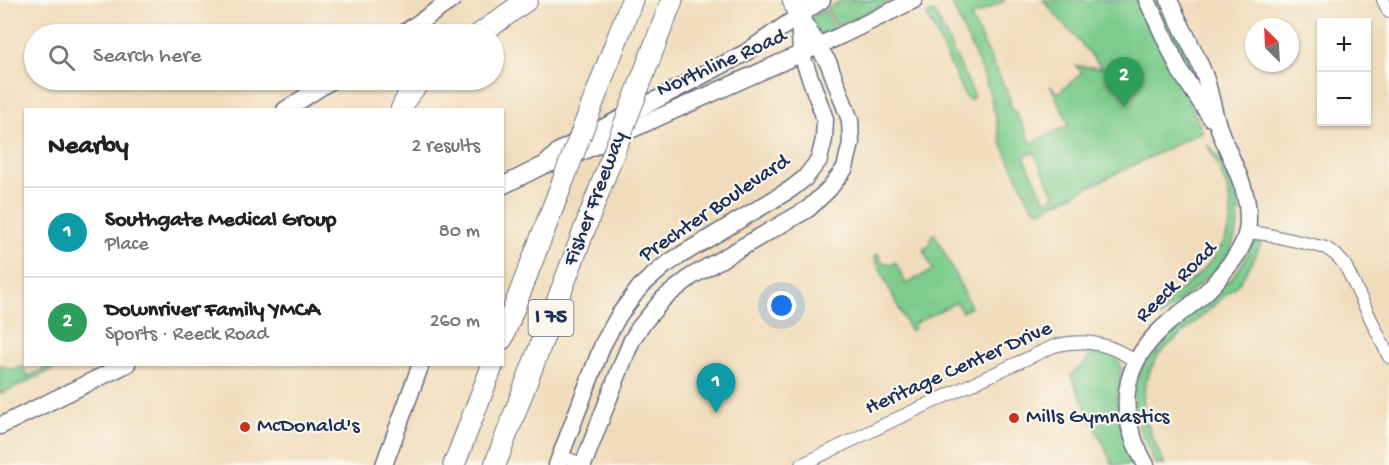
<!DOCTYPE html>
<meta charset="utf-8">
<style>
:root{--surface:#fff;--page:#f6f6f6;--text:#222;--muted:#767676;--line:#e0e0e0;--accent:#c8321e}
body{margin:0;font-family:"Gochi Hand",sans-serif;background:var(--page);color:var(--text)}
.controls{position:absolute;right:18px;top:18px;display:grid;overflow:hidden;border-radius:0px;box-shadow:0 2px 4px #0004}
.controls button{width:54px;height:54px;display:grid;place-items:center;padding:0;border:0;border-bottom:2px solid var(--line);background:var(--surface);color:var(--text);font:30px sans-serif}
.compass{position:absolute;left:1245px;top:18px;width:54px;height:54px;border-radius:50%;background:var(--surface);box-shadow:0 2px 4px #0004;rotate:336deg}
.you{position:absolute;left:782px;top:306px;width:21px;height:21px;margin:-15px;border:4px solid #fff;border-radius:50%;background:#1a73e8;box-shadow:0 0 0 9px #1a73e833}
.badge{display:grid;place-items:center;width:39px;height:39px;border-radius:50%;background:var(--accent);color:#fff;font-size:20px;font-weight:700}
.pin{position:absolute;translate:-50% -50px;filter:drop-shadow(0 2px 3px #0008)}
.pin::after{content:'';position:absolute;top:32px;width:21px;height:18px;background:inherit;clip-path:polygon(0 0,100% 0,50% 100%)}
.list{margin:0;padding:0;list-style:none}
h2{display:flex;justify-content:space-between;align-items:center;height:78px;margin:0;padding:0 24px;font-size:26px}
h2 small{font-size:20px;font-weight:400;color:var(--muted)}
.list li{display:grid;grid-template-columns:39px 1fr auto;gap:18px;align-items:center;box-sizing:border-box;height:90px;padding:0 24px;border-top:2px solid var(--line)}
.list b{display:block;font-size:22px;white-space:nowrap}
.list p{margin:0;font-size:20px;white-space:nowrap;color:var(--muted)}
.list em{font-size:20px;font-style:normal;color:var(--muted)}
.icon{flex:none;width:33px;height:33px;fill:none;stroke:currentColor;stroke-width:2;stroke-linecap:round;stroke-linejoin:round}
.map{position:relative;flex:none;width:1389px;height:465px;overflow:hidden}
.search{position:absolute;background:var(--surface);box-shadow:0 2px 4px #0004;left:24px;top:24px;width:480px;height:66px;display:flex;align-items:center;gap:15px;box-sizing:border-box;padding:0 21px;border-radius:33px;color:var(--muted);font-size:22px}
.panel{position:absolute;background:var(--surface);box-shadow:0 2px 4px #0004;left:24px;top:108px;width:480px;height:258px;border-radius:0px}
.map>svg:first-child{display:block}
</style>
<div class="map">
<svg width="1389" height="465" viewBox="0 0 1389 465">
<rect width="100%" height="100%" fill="#fbf7ec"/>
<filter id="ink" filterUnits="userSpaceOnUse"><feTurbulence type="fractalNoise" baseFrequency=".0167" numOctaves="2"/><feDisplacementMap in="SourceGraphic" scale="12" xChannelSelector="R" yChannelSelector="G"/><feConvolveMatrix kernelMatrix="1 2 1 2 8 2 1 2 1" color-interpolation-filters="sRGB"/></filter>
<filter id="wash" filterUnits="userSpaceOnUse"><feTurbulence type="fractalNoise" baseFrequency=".008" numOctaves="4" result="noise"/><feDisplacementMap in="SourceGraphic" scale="24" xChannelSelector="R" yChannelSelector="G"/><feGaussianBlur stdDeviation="1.35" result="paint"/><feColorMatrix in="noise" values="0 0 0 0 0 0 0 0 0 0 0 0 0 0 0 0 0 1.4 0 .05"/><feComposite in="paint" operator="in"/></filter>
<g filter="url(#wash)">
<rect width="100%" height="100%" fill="#f0dcba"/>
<g fill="#7dcc8c" stroke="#4c7e75" stroke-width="1.5" fill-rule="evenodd">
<polygon points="842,0 893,0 837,27 827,9"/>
<path d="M950,0H1006L971,17L1011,101L1009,102L1014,113L1016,112L1032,143L1069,125L1050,85L1058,93L1082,73L1076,66L1102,68L1043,0H1137L1154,34L1138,0H1140L1201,127L1202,133L1201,132L1042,210H1036L1031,205L1002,145L991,97L983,73ZM1034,152L1055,196L1045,201L1024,157Z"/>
<polygon points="1153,0 1162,0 1192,65 1190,69 1187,70"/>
<polygon points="824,10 834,28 820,35 811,20 812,17"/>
<polygon points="933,12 935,13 974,95 971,100 966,98 928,17 928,14"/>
<path d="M1208,146H1210L1231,177L1239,202L1238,225L1235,237L1231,249L1217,269L1162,316L1155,317L1152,315L1156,310C1192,279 1244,248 1228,192C1224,176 1215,161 1208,146Z"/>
<polygon points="935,234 971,307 962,312 957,302 913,324 915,328 910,331 874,257 878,254 882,262 892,265 895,262 906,284 933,270 923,249 929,246 932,235"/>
<polygon points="1262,241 1253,261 1239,283 1159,354 1153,348 1163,339 1232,278 1244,261 1250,248 1255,243"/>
<path d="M1151,351L1158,356C1131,398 1146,424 1165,465H1156C1135,421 1122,397 1151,351Z"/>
<path d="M1099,352C1108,354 1118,356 1121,366C1123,372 1116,394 1117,403C1117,426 1127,445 1137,465H1113L1071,376C1074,371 1078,369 1083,365C1089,358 1089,353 1099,352Z"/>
<path d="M0,365C9,370 14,369 23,367L28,376L50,367L49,365H63L0,394Z"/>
</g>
</g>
<g filter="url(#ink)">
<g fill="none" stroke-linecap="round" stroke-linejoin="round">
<g stroke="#666c7e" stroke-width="14">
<g id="street">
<polyline points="1383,0 1389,12"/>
<polyline points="1246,232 1265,234 1318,246 1326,248 1336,255 1345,265 1389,357"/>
<polyline points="561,456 585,465"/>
<path d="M801,465L896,419L1054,346C1084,338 1111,343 1136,362"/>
</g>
</g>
<g stroke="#666c7e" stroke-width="19">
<g id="secondary">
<polyline points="1147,0 1180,71 1211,118"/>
<polyline points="402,34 452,0"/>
<polyline points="285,110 332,80"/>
<polyline points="546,164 559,162 840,36 914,0"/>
<polyline points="502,186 546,164 559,151 745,53 822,0"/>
<polyline points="0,426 127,364"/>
<polyline points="384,465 421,364"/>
<polyline points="557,465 603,344 619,315 640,287 664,266 681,255 791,189 805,178 819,160 824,139 825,119 801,53 799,17"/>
<polyline points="583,465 624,359 632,340 640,327 663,299 692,276 808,209 829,189 845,168 851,143 850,120 829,64 799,15"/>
<path d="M1146,465C1142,457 1137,449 1134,440C1116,392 1131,355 1168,323C1177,315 1188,308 1197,300C1208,291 1217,281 1225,270C1235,259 1244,246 1247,231C1253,193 1232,164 1220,131C1213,113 1211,93 1204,74C1194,49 1180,25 1169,0"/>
</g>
</g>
<g stroke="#666c7e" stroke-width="23">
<g id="highway">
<polyline points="793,0 799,15"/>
<polyline points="480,34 527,0"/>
<polyline points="641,81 672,0"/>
<polyline points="592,105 632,0"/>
<polyline points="401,110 407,97 421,80"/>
<polyline points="502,339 558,194"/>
<polyline points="454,465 493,364"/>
<polyline points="495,465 607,170"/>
</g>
</g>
<use href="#street" stroke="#fff" stroke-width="12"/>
<use href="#secondary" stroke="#fff" stroke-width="16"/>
<use href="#highway" stroke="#fff" stroke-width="21"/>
<g stroke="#666c7e" stroke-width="23" stroke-linecap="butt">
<g id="highway-bridge">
<polyline points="607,170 641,81"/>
<polyline points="558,194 592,105"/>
</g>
</g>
<use href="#highway-bridge" stroke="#fff" stroke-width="21"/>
</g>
</g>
<g fill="#c8321e" stroke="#fbf7ec" stroke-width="2">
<circle cx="1014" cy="418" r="6"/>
<circle cx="245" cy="427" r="6"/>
</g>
<g text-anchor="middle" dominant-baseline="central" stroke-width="4.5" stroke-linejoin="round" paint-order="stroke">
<rect fill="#fbf7ec" stroke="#5e6b89" stroke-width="1.5" x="528.5" y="300" width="45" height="36" rx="4.5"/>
<g font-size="21" font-weight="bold" fill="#1b2f5e">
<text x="551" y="318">I 75</text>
</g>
<g font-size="22" fill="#1b2f5e" stroke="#fbf7ec">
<text transform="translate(722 64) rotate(-24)">Northline Road</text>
<text transform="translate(596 199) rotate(-69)">Fisher Freeway</text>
<text transform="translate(715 209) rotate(-34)">Prechter Boulevard</text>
<text transform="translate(1177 283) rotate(-45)">Reeck Road</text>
<text transform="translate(959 369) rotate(-24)">Heritage Center Drive</text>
</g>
<g font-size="22" fill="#1b2f5e" stroke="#fbf7ec" text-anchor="start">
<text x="1026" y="418">Mills Gymnastics</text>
<text x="257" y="427">McDonald's</text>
</g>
</g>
</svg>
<div class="controls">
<button>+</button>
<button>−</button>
</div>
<svg class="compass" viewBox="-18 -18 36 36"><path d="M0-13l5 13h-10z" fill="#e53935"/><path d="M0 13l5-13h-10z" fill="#767676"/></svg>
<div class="you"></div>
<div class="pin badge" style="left:716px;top:413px;background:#0f9aa8">1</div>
<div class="pin badge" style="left:1124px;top:107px;background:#2e9e5b">2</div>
<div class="search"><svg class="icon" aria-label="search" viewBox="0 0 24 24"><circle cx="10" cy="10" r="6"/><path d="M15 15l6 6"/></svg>Search here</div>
<section class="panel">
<h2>Nearby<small>2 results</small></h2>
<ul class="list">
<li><span class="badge" style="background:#0f9aa8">1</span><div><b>Southgate Medical Group</b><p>Place</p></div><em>80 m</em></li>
<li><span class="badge" style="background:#2e9e5b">2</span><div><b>Downriver Family YMCA</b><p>Sports · Reeck Road</p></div><em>260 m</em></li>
</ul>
</section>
</div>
